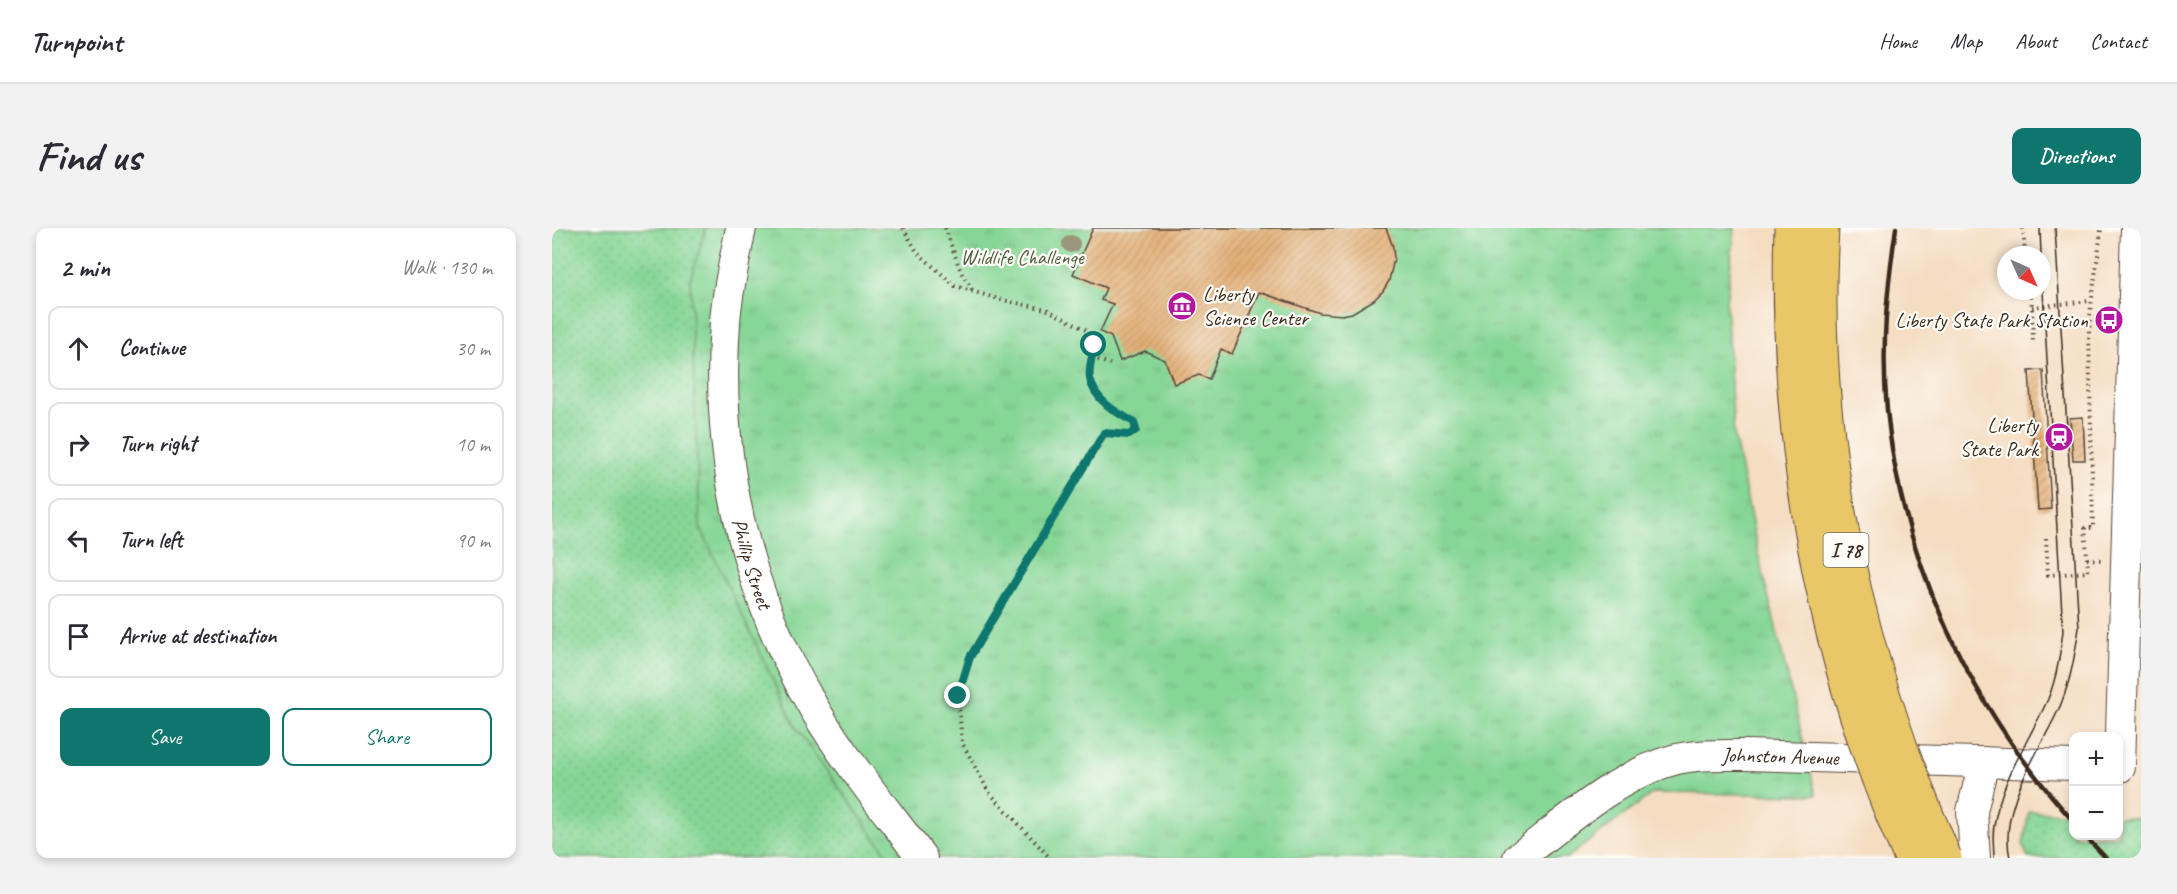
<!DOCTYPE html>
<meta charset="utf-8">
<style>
:root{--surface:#fff;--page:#f2f2f3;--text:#2b2b33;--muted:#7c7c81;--line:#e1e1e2;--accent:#0f766e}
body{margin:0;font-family:Caveat,sans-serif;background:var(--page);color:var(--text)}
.controls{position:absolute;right:18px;bottom:18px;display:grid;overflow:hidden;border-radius:12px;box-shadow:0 3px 9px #0003}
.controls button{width:54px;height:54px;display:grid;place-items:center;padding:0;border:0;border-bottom:2px solid var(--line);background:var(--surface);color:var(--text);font:30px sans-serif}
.compass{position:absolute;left:1445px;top:18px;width:54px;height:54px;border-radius:50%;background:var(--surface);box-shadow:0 3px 9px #0003;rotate:135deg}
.stop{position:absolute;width:18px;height:18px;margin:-14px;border:4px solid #0f766e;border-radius:50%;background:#fff}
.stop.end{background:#0f766e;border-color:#fff;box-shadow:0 2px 6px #0008}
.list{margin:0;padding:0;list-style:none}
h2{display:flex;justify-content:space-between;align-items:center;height:78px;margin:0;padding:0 24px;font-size:26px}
h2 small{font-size:20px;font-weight:400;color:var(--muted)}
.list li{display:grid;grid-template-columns:39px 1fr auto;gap:18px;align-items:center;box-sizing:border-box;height:84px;margin:0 12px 12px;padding:0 12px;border:2px solid var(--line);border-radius:12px}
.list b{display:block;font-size:22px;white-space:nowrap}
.list em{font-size:20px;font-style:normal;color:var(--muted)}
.actions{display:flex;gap:12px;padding:18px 24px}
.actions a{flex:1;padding:14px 0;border:2px solid var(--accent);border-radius:12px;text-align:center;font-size:21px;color:var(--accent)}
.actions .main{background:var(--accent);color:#fff}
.icon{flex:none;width:33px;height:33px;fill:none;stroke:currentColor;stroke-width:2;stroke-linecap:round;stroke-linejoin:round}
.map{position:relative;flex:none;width:1589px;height:630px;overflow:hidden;border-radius:12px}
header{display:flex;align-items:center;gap:36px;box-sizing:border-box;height:84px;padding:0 30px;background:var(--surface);border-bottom:2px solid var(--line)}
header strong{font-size:28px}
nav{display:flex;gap:33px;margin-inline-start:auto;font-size:21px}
.intro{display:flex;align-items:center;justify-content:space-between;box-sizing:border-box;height:144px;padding:0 36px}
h1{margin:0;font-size:42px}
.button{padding:15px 27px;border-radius:12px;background:var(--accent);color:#fff;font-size:21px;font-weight:700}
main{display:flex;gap:36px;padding:0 36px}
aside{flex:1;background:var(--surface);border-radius:12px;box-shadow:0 3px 9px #0003}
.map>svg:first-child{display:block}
</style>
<header>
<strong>Turnpoint</strong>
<nav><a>Home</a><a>Map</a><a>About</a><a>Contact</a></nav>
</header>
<div class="intro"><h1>Find us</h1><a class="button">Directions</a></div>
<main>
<aside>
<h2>2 min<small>Walk · 130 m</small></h2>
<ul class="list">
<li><svg class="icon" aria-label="ahead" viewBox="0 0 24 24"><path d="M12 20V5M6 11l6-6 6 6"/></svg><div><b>Continue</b></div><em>30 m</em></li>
<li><svg class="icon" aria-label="right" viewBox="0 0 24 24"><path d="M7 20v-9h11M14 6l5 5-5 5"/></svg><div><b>Turn right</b></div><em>10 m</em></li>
<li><svg class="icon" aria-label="left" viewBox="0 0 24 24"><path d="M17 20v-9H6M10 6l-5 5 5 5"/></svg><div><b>Turn left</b></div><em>90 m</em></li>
<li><svg class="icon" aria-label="arrive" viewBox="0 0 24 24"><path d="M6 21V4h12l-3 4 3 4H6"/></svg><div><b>Arrive at destination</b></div></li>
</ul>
<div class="actions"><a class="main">Save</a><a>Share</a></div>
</aside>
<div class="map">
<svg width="1589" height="630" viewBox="0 0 1589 630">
<defs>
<pattern id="grass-dots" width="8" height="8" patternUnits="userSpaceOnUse" patternTransform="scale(1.5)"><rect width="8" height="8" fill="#86d696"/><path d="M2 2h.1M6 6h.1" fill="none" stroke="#75b881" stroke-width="1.8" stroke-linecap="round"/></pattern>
<pattern id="park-tufts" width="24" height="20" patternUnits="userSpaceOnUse" patternTransform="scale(1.5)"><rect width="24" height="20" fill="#86d696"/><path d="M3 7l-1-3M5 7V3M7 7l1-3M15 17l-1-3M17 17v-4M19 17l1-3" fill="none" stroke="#75b881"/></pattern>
<pattern id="building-hatch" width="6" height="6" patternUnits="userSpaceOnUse" patternTransform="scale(1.5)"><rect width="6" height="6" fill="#e4b077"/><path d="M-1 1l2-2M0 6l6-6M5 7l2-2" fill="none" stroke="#ba8f61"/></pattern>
</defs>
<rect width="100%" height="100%" fill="#fdfcf7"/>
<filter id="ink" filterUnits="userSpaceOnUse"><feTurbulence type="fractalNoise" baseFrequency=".0167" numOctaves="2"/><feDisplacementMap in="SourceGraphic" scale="12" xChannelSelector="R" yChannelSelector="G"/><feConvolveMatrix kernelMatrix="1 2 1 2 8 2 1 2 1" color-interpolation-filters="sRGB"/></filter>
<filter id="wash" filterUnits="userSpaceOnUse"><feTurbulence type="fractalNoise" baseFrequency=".008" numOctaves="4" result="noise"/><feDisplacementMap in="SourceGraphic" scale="24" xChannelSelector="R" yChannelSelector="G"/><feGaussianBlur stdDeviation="1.35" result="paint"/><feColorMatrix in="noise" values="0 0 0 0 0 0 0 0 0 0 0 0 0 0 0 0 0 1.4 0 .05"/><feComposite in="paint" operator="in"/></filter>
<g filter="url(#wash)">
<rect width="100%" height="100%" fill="#f5ddc2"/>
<g fill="url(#grass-dots)" stroke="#60805a" stroke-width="1.5">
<polygon points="0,0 154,0 138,52 244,500 338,630 0,630"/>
<polygon points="1477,583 1521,586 1522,608 1566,608 1567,589 1589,590 1589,630 1476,630 1471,617"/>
</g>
<polygon fill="url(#park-tufts)" stroke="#60805a" stroke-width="1.5" points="154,0 1183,0 1174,74 1182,207 1206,325 1264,567 1101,565 1015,630 338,630 244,500 148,299 138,52"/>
<g id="blocks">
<g fill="url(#building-hatch)">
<polygon points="541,0 834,0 841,19 842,31 837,53 831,63 822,72 800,85 790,87 768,85 707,64 680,126 669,121 657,151 647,147 622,156 613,132 593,123 568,133 559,109 548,104 561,76 549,72 554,60 521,46"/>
<polygon points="1491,142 1499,281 1486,282 1477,143"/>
<polygon points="1531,189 1533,232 1521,232 1518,190"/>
</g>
</g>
</g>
<g filter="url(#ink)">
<use href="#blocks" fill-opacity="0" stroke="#574537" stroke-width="1.5"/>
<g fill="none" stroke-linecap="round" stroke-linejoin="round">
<g stroke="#574537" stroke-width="32">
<g id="minor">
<path id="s1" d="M189,0C183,31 175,63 173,94C163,232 193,364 263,482C294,534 334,582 370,630"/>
<polyline points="1568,539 1584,0"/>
<path id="s2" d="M966,630C1012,595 1064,548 1121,532C1144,526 1170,527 1194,527L1522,537"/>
<polyline points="1423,630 1420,583 1432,534"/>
</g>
</g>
<g stroke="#574537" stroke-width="4" stroke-dasharray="1.5 4.5" stroke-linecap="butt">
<polyline points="351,0 365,24 403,58 446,71 494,81 534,102 542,117 538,150 545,165 560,182 582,194 584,202 577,207 552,205 418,429 406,468 410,515 437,564 498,630"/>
<polyline points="393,0 409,44 421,63"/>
<polyline points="1471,0 1473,27"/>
<polyline points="1478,63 1480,79 1481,115"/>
<polyline points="1480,79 1538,73"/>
<polyline points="540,130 558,136"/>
<path d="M1494,310L1496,347L1536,344L1533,300H1541L1537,106C1538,70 1546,36 1549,0"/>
<polyline points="1535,331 1549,332"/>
</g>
<use href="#minor" stroke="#fff" stroke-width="30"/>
<g stroke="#3b2a1e" stroke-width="1.5">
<polyline points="1488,0 1489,27"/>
<path d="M1442,630C1442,620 1440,608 1442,598C1449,551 1477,513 1496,471C1505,449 1508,426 1511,403L1490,46"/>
<path d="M1458,630C1446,576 1489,523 1509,476C1519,451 1523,426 1527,400L1503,0"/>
</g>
<g stroke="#3b2a1e" stroke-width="4.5">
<path d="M1344,0C1335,60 1329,121 1335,182C1350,335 1419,480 1522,594"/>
<polyline points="1533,608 1554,630"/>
</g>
<g stroke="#574537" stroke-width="35" stroke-linecap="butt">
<g id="highway-bridge">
<path d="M1239,0C1232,216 1270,432 1359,630"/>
<path d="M1270,0C1257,216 1306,433 1393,630"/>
</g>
</g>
<use href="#highway-bridge" stroke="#e9c769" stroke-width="33"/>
</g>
<circle fill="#9b977c" cx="519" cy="16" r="9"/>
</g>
<g fill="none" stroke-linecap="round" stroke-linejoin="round" filter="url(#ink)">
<path stroke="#0f766e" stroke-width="8" d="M406,468L418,429L552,205L577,207L584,202L582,194C565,185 543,173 538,151C536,141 541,127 542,117"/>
</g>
<defs>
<g id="museum-disc" transform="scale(1.5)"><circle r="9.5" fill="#b5179e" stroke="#fdfcf7"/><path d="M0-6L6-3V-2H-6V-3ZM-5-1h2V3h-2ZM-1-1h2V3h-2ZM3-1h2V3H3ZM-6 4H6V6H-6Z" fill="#fff"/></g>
<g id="bus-disc" transform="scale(1.5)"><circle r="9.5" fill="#b5179e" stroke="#fdfcf7"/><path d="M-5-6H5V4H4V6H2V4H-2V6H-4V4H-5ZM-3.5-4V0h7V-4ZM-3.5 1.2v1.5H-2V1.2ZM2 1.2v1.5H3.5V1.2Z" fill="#fff"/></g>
<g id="station-disc" transform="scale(1.5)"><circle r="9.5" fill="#b5179e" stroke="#fdfcf7"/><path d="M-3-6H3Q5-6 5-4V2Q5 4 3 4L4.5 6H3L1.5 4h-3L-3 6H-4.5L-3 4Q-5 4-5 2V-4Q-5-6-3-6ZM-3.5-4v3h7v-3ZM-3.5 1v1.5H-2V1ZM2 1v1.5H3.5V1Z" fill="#fff"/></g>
</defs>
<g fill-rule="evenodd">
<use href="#museum-disc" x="630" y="78"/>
<use href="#bus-disc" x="1557" y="92"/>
<use href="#station-disc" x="1507" y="209"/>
</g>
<g text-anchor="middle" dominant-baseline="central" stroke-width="4.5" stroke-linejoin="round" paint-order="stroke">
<rect fill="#fdfcf7" stroke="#75695f" stroke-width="1.5" x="1271.5" y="305" width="45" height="34" rx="4.5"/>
<g font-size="20" font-weight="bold" fill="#3b2a1e">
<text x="1294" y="322">I 78</text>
</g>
<g font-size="21" fill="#525e42" stroke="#fdfcf7">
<text x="470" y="29">Wildlife Challenge</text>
</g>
<g font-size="21" fill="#3b2a1e" stroke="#fdfcf7" text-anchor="end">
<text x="651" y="66" text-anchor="start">Liberty<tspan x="651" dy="24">Science Center</tspan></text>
<text x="1536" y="92">Liberty State Park Station</text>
<text x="1486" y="197">Liberty<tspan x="1486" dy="24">State Park</tspan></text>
</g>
<g font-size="21" fill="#3b2a1e" stroke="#fdfcf7">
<text stroke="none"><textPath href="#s1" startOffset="340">Phillip Street</textPath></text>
<text stroke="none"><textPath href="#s2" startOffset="292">Johnston Avenue</textPath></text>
</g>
</g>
</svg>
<div class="controls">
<button>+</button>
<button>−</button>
</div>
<svg class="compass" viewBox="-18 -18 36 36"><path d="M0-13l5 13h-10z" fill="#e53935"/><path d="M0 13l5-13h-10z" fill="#7c7c81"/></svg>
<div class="stop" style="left:542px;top:117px"></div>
<div class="stop end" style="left:406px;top:468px"></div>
</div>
</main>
